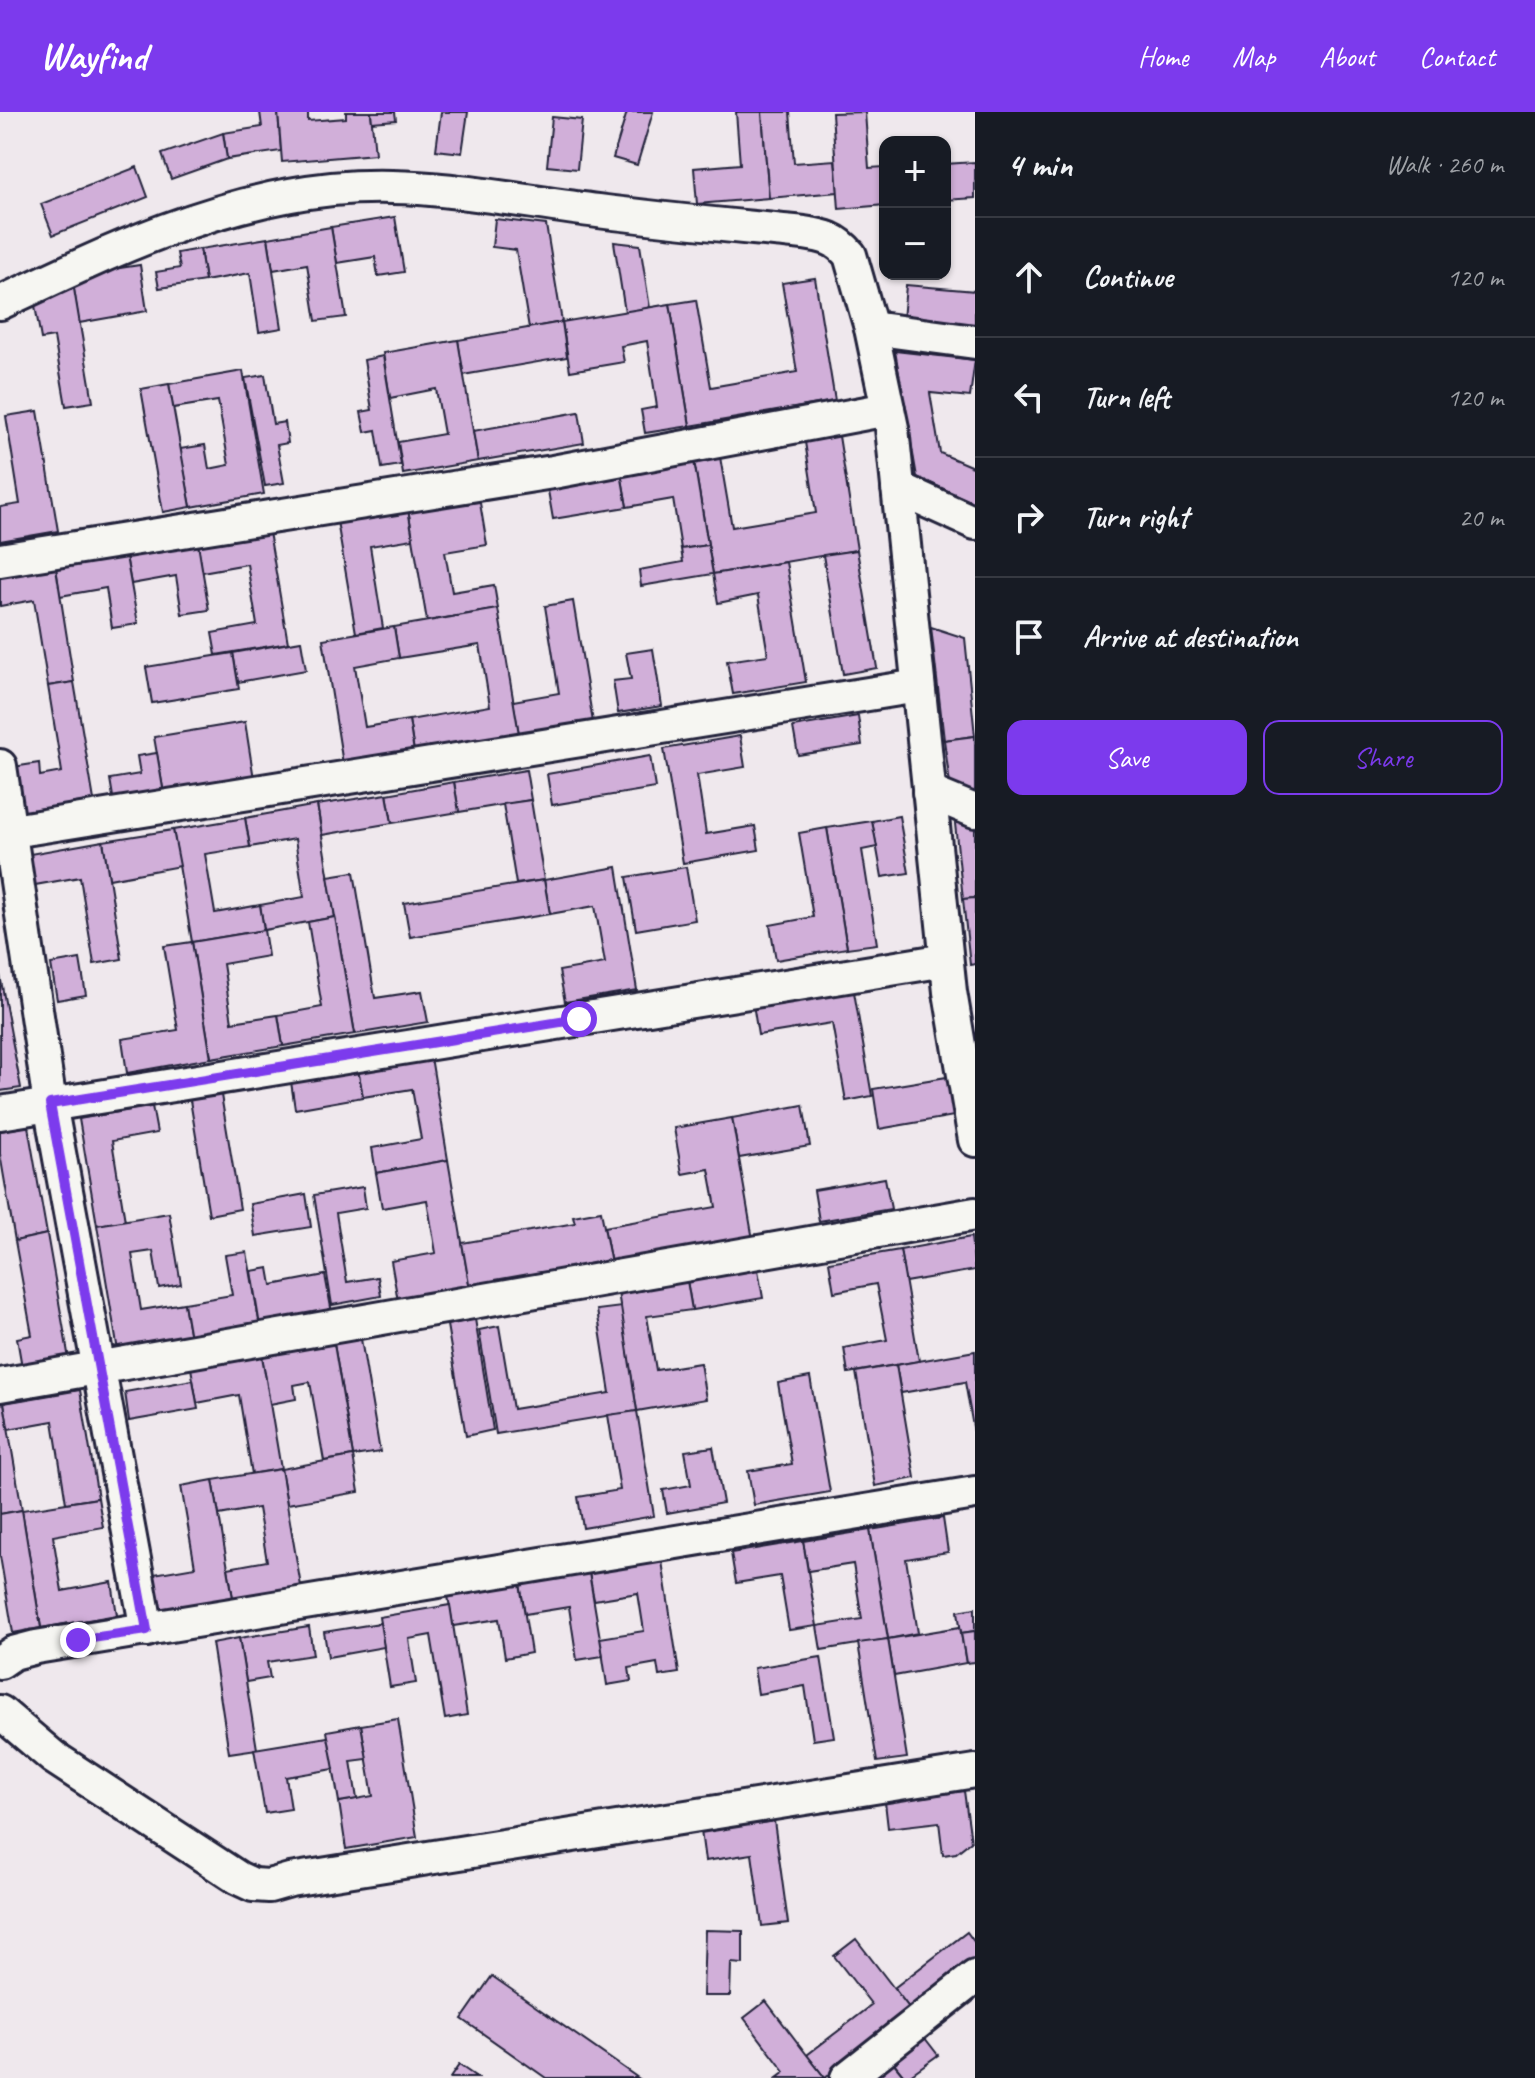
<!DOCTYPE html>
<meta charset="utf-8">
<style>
:root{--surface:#171b24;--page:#20242c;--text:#f1f3f6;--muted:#9ea1a6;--line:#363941;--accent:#7c3aed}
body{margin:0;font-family:Caveat,sans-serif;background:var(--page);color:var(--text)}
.controls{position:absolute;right:24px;top:24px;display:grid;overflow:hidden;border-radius:16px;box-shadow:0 2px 6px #0004}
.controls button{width:72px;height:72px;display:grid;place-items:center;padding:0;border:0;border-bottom:2px solid var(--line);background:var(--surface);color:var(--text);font:40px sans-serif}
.stop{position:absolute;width:24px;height:24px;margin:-18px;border:6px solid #7c3aed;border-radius:50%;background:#fff}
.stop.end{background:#7c3aed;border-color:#fff;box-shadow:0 2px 8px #0008}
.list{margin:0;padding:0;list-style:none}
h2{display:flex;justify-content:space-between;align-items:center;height:104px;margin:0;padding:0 32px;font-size:34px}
h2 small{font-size:26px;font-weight:400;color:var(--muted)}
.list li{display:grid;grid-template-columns:52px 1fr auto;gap:24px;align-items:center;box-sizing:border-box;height:120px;padding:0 32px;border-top:2px solid var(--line)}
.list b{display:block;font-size:30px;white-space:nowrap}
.list em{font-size:26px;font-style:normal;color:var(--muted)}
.actions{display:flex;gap:16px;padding:24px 32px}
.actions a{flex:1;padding:18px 0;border:2px solid var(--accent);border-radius:16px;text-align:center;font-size:28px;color:var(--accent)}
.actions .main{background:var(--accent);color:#fff}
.icon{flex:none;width:44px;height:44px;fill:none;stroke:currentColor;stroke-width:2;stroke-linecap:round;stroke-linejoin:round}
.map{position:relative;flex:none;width:975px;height:1966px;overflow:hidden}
header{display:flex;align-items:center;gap:48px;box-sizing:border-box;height:112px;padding:0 40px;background:var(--accent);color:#fff}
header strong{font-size:38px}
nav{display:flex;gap:44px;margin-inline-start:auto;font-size:28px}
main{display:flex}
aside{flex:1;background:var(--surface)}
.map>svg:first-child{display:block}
</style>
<header>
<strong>Wayfind</strong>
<nav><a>Home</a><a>Map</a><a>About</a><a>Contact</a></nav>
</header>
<main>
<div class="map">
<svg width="975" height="1966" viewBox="0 0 975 1966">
<rect width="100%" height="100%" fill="#efe8ed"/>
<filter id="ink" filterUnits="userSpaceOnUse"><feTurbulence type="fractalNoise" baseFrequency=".0125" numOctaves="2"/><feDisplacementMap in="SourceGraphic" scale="16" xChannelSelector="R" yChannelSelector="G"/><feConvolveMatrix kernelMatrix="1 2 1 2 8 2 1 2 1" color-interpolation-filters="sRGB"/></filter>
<g filter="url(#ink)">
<g fill="#d1afd9" stroke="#22223b" stroke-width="2">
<polygon points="260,0 278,0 281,39 227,47 223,21 262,15"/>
<polygon points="278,0 308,0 308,9 346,6 346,0 371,0 375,42 282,50"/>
<polygon points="371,0 395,0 396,8 372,10"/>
<polygon points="441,0 468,0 462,41 436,38"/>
<polygon points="627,0 653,0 637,53 613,46"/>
<polygon points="736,0 762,0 769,86 697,92 694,56 740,52"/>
<polygon points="762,0 790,0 794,51 835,48 838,80 769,86"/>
<polygon points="865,0 869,56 885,55 885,93 839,97 832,1"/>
<polygon points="552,5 582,8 577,57 547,54"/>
<polygon points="223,21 227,47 171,67 162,42"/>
<polygon points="975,50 975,86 945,88 945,52"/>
<polygon points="137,55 148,85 53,123 41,92"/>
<polygon points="395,105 404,160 378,164 375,145 337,151 331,115"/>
<polygon points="495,107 546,113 562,210 529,216 516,138 492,135"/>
<polygon points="331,115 346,205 316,209 307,152 273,158 268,126"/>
<polygon points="268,126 282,216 259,220 250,161 205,169 200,137"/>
<polygon points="614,130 640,133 650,196 625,200"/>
<polygon points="200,137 205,169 159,176 156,160 180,156 177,141"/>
<polygon points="140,153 147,199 79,211 73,171 94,167 93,160"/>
<polygon points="815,166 835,289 690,314 670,192 696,188 711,275 797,260 782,171"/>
<polygon points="73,171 93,290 66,294 54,225 41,227 34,188"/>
<polygon points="906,173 975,179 975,215 903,208"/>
<polygon points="670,192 690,314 645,321 641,298 657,295 647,229 621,234 624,250 570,259 562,210"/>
<polygon points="562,210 567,245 463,263 458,228"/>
<polygon points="458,228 478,349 403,362 398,330 444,322 436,277 390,286 383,241"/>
<polygon points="895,239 975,248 970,285 930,281 940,341 975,356 975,391 917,365"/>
<polygon points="383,244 401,353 382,356 376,318 365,320 361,300 372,298 364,248"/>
<polygon points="243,259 264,382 191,395 180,337 205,333 209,357 229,353 218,289 173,296 169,272"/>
<polygon points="265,263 273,312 285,310 288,331 277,333 284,371 265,374 245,266"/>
<polygon points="169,272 191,395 163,400 141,277"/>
<polygon points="38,299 58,419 0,429 0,395 20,392 6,304"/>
<polygon points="579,300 584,331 478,349 473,319"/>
<polygon points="839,324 857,438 713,462 694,349 720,345 732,415 816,401 805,330"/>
<polygon points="694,349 708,433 681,437 673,387 627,395 621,361"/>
<polygon points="621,361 627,395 553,407 547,373"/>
<polygon points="479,385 487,433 445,440 452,480 494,473 498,497 427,509 408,397"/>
<polygon points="408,397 413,427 370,434 383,516 356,521 337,409"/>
<polygon points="269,420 288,531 216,543 212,521 257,513 247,452 202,460 198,432"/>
<polygon points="198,432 209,498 182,502 176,464 131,472 126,444"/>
<polygon points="708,433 713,462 641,474 639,458 683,450 681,437"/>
<polygon points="857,438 877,556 843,562 823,443"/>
<polygon points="126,444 138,512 112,516 106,476 60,484 56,456"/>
<polygon points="786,450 806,570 733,582 727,549 768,543 758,483 718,491 713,462"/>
<polygon points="56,456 74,570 48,574 34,488 0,494 0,465"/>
<polygon points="573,489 593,610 519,622 513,589 559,581 545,494"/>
<polygon points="498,497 519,622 414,640 409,608 490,594 480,533 399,546 394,515"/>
<polygon points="394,515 399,546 355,554 365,615 409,608 414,640 343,652 323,527"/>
<polygon points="931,515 965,526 975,624 944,628"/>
<polygon points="301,529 306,558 238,570 233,541"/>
<polygon points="653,537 662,594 618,601 613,569 631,567 626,541"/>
<polygon points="233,541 239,577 152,591 146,555"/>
<polygon points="74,570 94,688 21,701 13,655 39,651 40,664 62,660 48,574"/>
<polygon points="858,604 862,633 798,643 793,615"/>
<polygon points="245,610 254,667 164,682 154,625"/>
<polygon points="740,624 745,655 697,663 706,722 755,714 759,738 683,751 664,637"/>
<polygon points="975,624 975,682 950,672 944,628"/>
<polygon points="157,641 164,682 114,691 110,667 140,662 137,644"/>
<polygon points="650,644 655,676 552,693 547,662"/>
<polygon points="526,658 531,688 459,700 454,670"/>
<polygon points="454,670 459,700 392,711 387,682"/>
<polygon points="387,682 392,711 322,723 317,693"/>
<polygon points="531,688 544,768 516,772 503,692"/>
<polygon points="317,693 335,805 264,818 260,793 304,785 295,727 250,735 245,706"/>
<polygon points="954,702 975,707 975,786 963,787"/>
<polygon points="899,704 909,761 882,765 872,709"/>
<polygon points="245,706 250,735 205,742 215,801 260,793 264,818 192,830 173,718"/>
<polygon points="872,709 877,735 862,738 877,832 847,836 827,716"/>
<polygon points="827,716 847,836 776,848 770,813 813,805 799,721"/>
<polygon points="173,718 180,754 109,767 103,729"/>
<polygon points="103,729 122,847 94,852 80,765 35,773 30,742"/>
<polygon points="617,755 637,878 565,890 559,859 605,851 595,794 550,802 544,768"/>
<polygon points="686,755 695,808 636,818 627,765"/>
<polygon points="354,760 375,886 422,879 428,910 355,922 328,764"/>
<polygon points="544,768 550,802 410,825 404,791"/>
<polygon points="975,786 975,852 970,853 963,787"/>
<polygon points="335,805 355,922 283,934 278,903 322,895 308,810"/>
<polygon points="264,818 268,844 223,852 232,910 278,903 283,934 211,946 192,830"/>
<polygon points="192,830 211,946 127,961 122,927 178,918 164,834"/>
<polygon points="80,847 86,883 57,888 51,852"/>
<polygon points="0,863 21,976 0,979"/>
<polygon points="853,874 872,984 846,989 832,911 758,923 753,892"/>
<polygon points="430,939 448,1048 376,1061 372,1036 421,1027 412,977 363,985 357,952"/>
<polygon points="357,952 363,985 295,997 290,963"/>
<polygon points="947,965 954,1004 879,1017 873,977"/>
<polygon points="220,977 240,1097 209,1103 189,982"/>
<polygon points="803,993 810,1034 739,1046 732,1006"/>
<polygon points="152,994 157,1021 112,1029 125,1109 97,1113 79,1007"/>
<polygon points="732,1006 753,1128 611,1152 604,1115 716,1095 709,1057 682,1062 674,1016"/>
<polygon points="28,1014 47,1122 15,1129 0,1042 0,1019"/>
<polygon points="448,1048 470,1177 398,1189 391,1149 436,1141 427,1088 382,1096 376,1061"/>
<polygon points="885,1066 891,1097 819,1109 814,1078"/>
<polygon points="363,1075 366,1096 336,1101 347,1170 378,1165 381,1184 332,1193 314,1083"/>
<polygon points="306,1082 311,1115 255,1124 250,1092"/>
<polygon points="601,1099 611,1152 470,1177 462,1131 575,1111 573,1104"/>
<polygon points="169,1101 181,1172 159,1176 153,1139 132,1142 141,1198 184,1191 190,1226 118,1239 97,1113"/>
<polygon points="47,1122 69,1247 22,1255 17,1226 32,1223 15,1129"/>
<polygon points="971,1125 975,1158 905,1170 900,1138"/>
<polygon points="900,1138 919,1249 848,1261 844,1236 887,1228 876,1172 834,1180 829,1150"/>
<polygon points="247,1140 260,1214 190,1226 184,1191 232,1183 225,1143"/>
<polygon points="757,1152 763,1186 692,1198 686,1163"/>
<polygon points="269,1156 272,1173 325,1163 332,1201 260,1214 251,1159"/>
<polygon points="686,1163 692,1198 647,1204 656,1258 700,1251 706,1287 637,1299 617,1174"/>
<polygon points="621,1195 637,1299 496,1322 479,1218 499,1214 513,1297 610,1281 597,1198"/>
<polygon points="475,1207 493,1318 466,1324 447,1213"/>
<polygon points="361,1227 380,1340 353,1344 334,1232"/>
<polygon points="334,1232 353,1344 324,1349 310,1270 294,1273 296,1287 270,1292 262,1244"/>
<polygon points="975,1239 975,1326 965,1270 901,1281 896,1253"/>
<polygon points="262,1244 281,1357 252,1362 239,1283 197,1291 191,1256"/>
<polygon points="896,1253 915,1366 875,1374 856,1260"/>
<polygon points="810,1265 830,1380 754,1393 748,1359 792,1352 778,1271"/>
<polygon points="193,1268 198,1297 129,1309 125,1280"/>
<polygon points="80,1278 98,1386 66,1391 53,1309 8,1317 4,1291"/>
<polygon points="4,1291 22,1398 0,1402 0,1292"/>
<polygon points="637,1299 654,1404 583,1416 578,1385 620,1378 608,1303"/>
<polygon points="713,1335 723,1391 667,1401 663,1378 691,1373 685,1339"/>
<polygon points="353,1344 359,1380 287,1392 281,1357"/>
<polygon points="281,1357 302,1480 234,1492 228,1456 267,1449 258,1396 219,1403 213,1368"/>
<polygon points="213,1368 234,1492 161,1504 154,1462 195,1455 181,1374"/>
<polygon points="98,1386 103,1415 53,1424 62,1479 112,1470 117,1503 41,1516 22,1398"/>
<polygon points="22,1398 41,1516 13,1521 0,1444 0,1402"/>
<polygon points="943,1406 948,1440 906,1447 918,1521 888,1527 870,1418"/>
<polygon points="870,1418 888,1527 821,1538 817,1514 862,1507 853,1452 808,1459 803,1429"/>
<polygon points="803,1429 817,1514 789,1518 780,1464 736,1471 731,1441"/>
<polygon points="662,1449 679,1561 659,1564 657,1551 629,1556 631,1569 607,1573 600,1526 644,1519 638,1481 594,1488 589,1461"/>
<polygon points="589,1461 603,1544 577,1548 569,1495 525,1502 520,1472"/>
<polygon points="520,1472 531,1541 505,1546 499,1507 453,1514 448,1484"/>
<polygon points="450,1493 467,1603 445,1607 431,1523 409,1527 416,1571 390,1575 379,1505"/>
<polygon points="975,1496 975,1519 961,1521 958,1499"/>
<polygon points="380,1511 384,1535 328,1545 324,1520"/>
<polygon points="309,1515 313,1543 267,1550 270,1566 246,1570 239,1526"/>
<polygon points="960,1515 966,1551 894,1564 888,1527"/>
<polygon points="975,1519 975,1550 966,1551 961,1521"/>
<polygon points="239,1526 257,1637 229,1641 212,1531"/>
<polygon points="888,1527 907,1646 877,1650 858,1531"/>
<polygon points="821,1545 834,1625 813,1628 805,1574 758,1582 754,1556"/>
<polygon points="398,1607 417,1725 346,1737 339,1690 373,1684 361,1613"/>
<polygon points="361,1613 367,1647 351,1649 357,1687 339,1690 327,1619"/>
<polygon points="328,1625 334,1657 286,1665 291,1697 265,1701 254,1637"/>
<polygon points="964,1679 971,1729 956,1741 943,1743 939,1710 888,1716 885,1690"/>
<polygon points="774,1709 788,1811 762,1814 752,1742 705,1749 701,1719"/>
<polygon points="705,1818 743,1819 743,1852 731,1851 730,1884 703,1884"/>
<polygon points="967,1820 975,1831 975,1853 913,1901 894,1876"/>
<polygon points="856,1827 913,1901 825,1966 807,1943 872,1893 834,1844"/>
<polygon points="492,1864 638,1966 546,1966 462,1907"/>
<polygon points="766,1889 807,1943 825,1966 777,1966 785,1960 744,1906"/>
<polygon points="921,1921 938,1943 906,1966 889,1945"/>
<polygon points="889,1945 906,1966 863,1966"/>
<polygon points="459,1953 478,1966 450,1966"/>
</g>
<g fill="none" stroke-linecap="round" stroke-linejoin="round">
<g stroke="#22223b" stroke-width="38">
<g id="minor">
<path d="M0,191C106,141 214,89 332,77C422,68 509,88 598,99C666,108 735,114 804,121C824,124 836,126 850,143L871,216L892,316L950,880L975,1028"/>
<polyline points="871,216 975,230"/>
<polyline points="898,376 975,411"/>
<polyline points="0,448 553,360 888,297"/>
<polyline points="0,654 50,992 147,1518"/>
<polyline points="929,680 975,699"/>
<polyline points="0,721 918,574"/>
<polyline points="0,1001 946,848"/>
<polyline points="0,1273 975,1102"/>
<polyline points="0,1550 13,1541 36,1535 975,1381"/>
<polyline points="0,1600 53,1645 238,1766 253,1773 269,1774 290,1768 975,1659"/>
<polyline points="847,1966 975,1865"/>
</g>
</g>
<use href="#minor" stroke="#f6f6f2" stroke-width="32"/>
</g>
</g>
<g fill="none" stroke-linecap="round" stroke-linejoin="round" filter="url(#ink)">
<polyline stroke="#7c3aed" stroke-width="10" points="78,1528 147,1518 50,992 579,907"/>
</g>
</svg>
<div class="controls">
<button>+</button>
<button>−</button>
</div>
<div class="stop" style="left:579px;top:907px"></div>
<div class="stop end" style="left:78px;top:1528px"></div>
</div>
<aside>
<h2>4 min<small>Walk · 260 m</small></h2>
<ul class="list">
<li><svg class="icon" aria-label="ahead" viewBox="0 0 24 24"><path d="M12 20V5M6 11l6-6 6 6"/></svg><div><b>Continue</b></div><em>120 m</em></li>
<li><svg class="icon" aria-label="left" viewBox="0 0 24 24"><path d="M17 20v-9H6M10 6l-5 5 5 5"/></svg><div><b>Turn left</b></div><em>120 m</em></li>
<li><svg class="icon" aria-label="right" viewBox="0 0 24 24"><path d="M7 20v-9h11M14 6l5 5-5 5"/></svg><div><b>Turn right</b></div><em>20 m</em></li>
<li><svg class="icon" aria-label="arrive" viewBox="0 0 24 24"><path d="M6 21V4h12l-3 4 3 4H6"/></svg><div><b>Arrive at destination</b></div></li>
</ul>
<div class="actions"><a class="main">Save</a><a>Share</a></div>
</aside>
</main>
